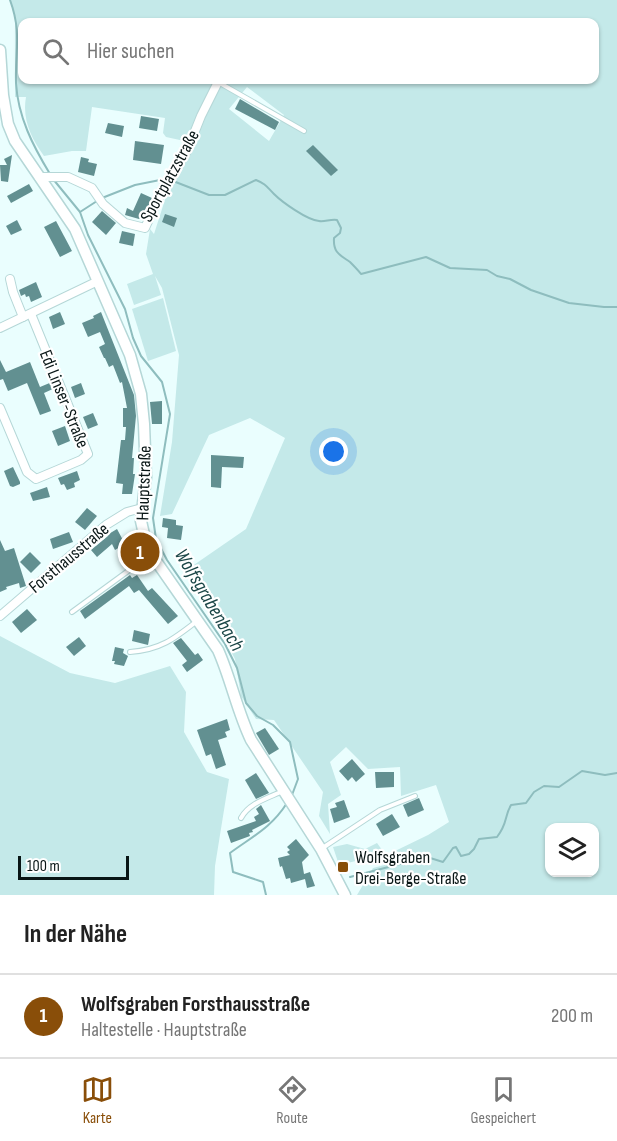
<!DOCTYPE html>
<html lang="de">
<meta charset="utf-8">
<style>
:root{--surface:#fff;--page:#f2f2f2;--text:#222;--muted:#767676;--line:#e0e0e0;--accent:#894e09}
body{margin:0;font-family:"Sofia Sans Condensed",sans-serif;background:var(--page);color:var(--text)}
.controls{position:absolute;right:18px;bottom:18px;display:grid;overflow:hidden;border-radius:12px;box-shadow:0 2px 4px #0004}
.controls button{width:54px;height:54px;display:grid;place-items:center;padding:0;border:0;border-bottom:2px solid var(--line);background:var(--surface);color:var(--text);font:30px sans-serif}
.scale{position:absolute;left:18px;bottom:15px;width:111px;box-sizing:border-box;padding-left:6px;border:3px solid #091616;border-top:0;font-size:16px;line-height:21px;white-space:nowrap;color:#091616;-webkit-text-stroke:4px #fff;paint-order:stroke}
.you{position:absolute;left:334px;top:452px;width:21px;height:21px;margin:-15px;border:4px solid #fff;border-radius:50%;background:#1a73e8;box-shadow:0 0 0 9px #1a73e833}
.badge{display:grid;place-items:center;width:39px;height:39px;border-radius:50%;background:var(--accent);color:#fff;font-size:20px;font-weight:700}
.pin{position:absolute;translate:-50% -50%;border:3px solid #fff;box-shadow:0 2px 6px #0006}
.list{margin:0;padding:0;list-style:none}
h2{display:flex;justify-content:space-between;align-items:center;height:78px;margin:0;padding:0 24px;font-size:26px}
h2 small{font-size:20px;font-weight:400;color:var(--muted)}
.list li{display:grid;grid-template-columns:39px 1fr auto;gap:18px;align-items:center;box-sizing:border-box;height:84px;padding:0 24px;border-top:2px solid var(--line)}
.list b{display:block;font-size:22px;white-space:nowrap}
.list p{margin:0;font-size:20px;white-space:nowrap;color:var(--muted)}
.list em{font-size:20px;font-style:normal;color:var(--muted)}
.icon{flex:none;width:33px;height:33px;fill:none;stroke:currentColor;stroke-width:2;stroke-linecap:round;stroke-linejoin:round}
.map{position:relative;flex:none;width:617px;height:895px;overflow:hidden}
.search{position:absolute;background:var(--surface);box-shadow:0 2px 4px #0004;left:18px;right:18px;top:18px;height:66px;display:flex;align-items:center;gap:15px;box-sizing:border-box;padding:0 21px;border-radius:12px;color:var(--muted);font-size:22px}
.sheet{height:162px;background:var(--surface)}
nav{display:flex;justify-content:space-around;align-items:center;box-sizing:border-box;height:84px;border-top:2px solid var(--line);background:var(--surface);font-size:16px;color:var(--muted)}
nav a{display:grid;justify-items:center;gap:3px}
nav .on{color:var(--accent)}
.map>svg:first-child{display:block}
</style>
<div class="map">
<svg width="617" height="895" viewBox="0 0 617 895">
<rect width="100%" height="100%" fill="#eafefe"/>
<g fill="#c4e9e9" fill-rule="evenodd">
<path d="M10,0H617V895H357L373,868L404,860L393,852L428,835L449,822L436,785L401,796L400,767L368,769L346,747L330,762L341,795L328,804L330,834L319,816L323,792L274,720L256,719L241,696L235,659L188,569L246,529L285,438L250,418L209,435L172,514L160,516L172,442L179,355L162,288L155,276L161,295L134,305L127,284L153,274L146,254L150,229L154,234L172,178L186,160L194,142L206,98L189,142L166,137L163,133L165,118L92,107L86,151H72L44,156C31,138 22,119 26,97H15V18ZM22,22H594V80H22ZM247,87L284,115L269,141L229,109ZM550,828H594V872H550Z"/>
<polygon points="163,298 176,351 148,361 132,309"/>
<polygon points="0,636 70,673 115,683 170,666 186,692 184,732 207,772 229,779 215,866 214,895 0,895"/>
<polygon points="377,843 385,854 339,865 333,847 347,844 365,849"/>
</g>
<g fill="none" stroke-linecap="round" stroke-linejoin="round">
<g stroke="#8ebdbe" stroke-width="2">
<path d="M10,0C22,33 15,50 16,83C18,117 33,146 50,174"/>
<polyline points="53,179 80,212 88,235 125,309 133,338 141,356 162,382 170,414 153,518 156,539 167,560 225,644 237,668 246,703 257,716 273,725 290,742 298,779 292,795"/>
<path d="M173,181L209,195H225L256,180C266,184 267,187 274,194C282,202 307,220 319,221C325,222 330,219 337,220L341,228L340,233L334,238C333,253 340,255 350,262C354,266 358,270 361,274L426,257L450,268L487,270L497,276L510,279L531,290L569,303L604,307H617"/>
<polyline points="102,198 135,185 165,179"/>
<polyline points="80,212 97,201"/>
<path d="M350,877L427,857L443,862L453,848L456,847L461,856L469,854L474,849L479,839L497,837C508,823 504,817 511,805L526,803L534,792L544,786L559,787L582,771L605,775L617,773"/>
<path d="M266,895L263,882L233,872L230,853C253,836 271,828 287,803"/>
</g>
</g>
<g fill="#629091">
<polygon points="240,99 279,122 275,130 235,109"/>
<polygon points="141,116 159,119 157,131 139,128"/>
<polygon points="108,123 124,126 122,137 105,133"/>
<polygon points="135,141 164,145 161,164 133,160"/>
<polygon points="313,145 338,170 331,176 306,151"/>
<polygon points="12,155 8,182 1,181 0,165 7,165 4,159"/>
<polygon points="81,157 89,159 88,162 97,164 94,176 78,172"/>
<polygon points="29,184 33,191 11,203 7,196"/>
<polygon points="141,193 152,198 144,216 139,219 125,215 127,208 133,211"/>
<polygon points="102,211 116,223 106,235 92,222"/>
<polygon points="165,214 177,218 174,227 162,222"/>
<polygon points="17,220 22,230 11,235 6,226"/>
<polygon points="56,221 72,251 60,257 44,227"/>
<polygon points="122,231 135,234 133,246 119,243"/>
<polygon points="36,282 42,297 31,302 29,296 26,297 25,294 21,296 19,290"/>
<polygon points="60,312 65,324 53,329 49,317"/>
<polygon points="101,312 134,395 136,416 132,458 134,458 133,474 135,474 132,494 122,494 123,484 116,483 121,440 125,440 126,427 123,427 123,408 127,408 122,382 120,383 113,365 109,367 105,358 104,358 99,347 105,344 100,332 88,337 82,323 94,318 93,316"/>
<polygon points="0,360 6,372 30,362 40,387 52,382 55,388 44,393 51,411 40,415 27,383 8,391 3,379 0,380"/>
<polygon points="81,383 85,394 75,398 71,387"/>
<polygon points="162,401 162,424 152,424 150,402"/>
<polygon points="93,413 98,425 88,429 83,417"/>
<polygon points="65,426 70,441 58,446 52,431"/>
<polygon points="211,455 244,457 243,468 222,467 221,488 211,487"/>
<polygon points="13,467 20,482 20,484 13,487 10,486 4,471"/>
<polygon points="77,471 80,480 74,483 75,487 67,490 64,484 61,485 58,478"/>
<polygon points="47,487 50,497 33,501 30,493"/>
<polygon points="87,508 97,516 85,530 75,522"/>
<polygon points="163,518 176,520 176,525 183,526 181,540 167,538 168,528 162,527"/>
<polygon points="117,529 125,544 115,550 112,544 97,557 91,550 108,536 107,535"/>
<polygon points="69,532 73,542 53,549 50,539"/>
<polygon points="0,540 5,551 14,548 26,586 20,588 19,583 6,587 7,589 0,592"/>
<polygon points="30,552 41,563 31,573 20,562"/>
<polygon points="130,575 132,578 137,575 148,591 152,588 178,616 168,624 139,590 134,593 129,586 85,619 80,611"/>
<polygon points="27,609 37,620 21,633 12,622"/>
<polygon points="134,630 150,634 148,645 132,641"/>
<polygon points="79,637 86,646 74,656 66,647"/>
<polygon points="181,638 195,655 198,653 203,660 187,672 182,665 187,661 173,643"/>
<polygon points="115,647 124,649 123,653 128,656 124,666 114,664 115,661 112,661"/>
<polygon points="227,719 230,730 225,732 227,737 218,740 226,765 216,769 211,754 206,756 197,730"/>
<polygon points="265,728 279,749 269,755 256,733"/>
<polygon points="352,759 365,774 356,782 352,777 348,781 339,771"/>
<polygon points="375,772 394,772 394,787 376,788"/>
<polygon points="256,773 269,793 256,799 245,780"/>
<polygon points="419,798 424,810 408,817 403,805"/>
<polygon points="344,800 350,817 334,823 330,809 337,807 335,803"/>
<polygon points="261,805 270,821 252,830 253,832 249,833 250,836 231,843 227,831 256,821 254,817 259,814 256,809"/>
<polygon points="392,814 400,827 383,836 376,824"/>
<polygon points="296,839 309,855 302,862 304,874 310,872 315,886 307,888 305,879 291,883 290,878 286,879 282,866 280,867 278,858 290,855 287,852 290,850 287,847"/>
</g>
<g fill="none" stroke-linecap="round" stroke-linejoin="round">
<g stroke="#b5d7d7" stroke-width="6">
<g id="service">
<polyline points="218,82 304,131"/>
<polyline points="72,612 150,555"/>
<path d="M130,652C160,650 174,639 197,621"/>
<path d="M241,818C249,803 268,798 283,791"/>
<polyline points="321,849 380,810 415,796"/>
</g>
</g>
<g stroke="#b5d7d7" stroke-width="10">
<g id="minor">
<polyline points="39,177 68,177 92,188 103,204 125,223 145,228 164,186 187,151 201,116 219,80"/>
<polyline points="10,279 13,292 23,317"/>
<polyline points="0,328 98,281"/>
<polyline points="0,408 27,472 36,479 81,460 88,454 31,314"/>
<polyline points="0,616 106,525 127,512 142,508"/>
</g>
</g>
<g stroke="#b5d7d7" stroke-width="13">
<path id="secondary" d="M0,50L3,95L8,124L15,141L75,229L130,355L141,394L144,424L146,477L141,521L147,548L218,650C231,679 237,711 251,740L321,849L345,895"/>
</g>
<use href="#service" stroke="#fff" stroke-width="4"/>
<use href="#minor" stroke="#fff" stroke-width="8"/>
<use href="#secondary" stroke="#fff" stroke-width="10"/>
</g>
<rect fill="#894e09" stroke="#fff" stroke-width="2" x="337" y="861" width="12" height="12" rx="3"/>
<g text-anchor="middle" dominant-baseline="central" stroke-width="4.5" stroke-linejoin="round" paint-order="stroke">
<g font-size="18" fill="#091616" stroke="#fff">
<text transform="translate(170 176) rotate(-61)">Sportplatzstraße</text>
<text transform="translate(64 399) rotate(68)">Edi Linser-Straße</text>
<text transform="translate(144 483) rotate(-88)">Hauptstraße</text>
<text transform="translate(69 558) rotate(-40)">Forsthausstraße</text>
</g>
<g font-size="18" fill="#091616" stroke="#fff" text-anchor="start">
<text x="355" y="857">Wolfsgraben<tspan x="355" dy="21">Drei-Berge-Straße</tspan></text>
</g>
<g font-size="20" font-style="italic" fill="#1b4647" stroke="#fff">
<text transform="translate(209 600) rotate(59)">Wolfsgrabenbach</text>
</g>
</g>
</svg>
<div class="controls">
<button><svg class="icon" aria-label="layers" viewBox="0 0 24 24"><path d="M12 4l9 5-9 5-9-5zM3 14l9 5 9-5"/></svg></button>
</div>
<div class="scale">100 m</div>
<div class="you"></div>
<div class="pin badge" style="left:140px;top:552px">1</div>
<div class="search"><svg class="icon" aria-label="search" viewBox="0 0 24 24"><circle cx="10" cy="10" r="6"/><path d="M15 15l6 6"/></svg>Hier suchen</div>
</div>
<section class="sheet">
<h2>In der Nähe<small></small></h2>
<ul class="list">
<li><span class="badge">1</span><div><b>Wolfsgraben Forsthausstraße</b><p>Haltestelle · Hauptstraße</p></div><em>200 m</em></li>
</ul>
</section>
<nav>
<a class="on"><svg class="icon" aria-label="map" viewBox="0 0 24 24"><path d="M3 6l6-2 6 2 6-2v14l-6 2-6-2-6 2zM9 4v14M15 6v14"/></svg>Karte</a>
<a><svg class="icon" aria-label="directions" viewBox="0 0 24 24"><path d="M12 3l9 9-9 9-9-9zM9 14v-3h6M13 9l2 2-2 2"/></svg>Route</a>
<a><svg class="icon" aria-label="saved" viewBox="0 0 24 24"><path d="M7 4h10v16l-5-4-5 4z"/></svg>Gespeichert</a>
</nav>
